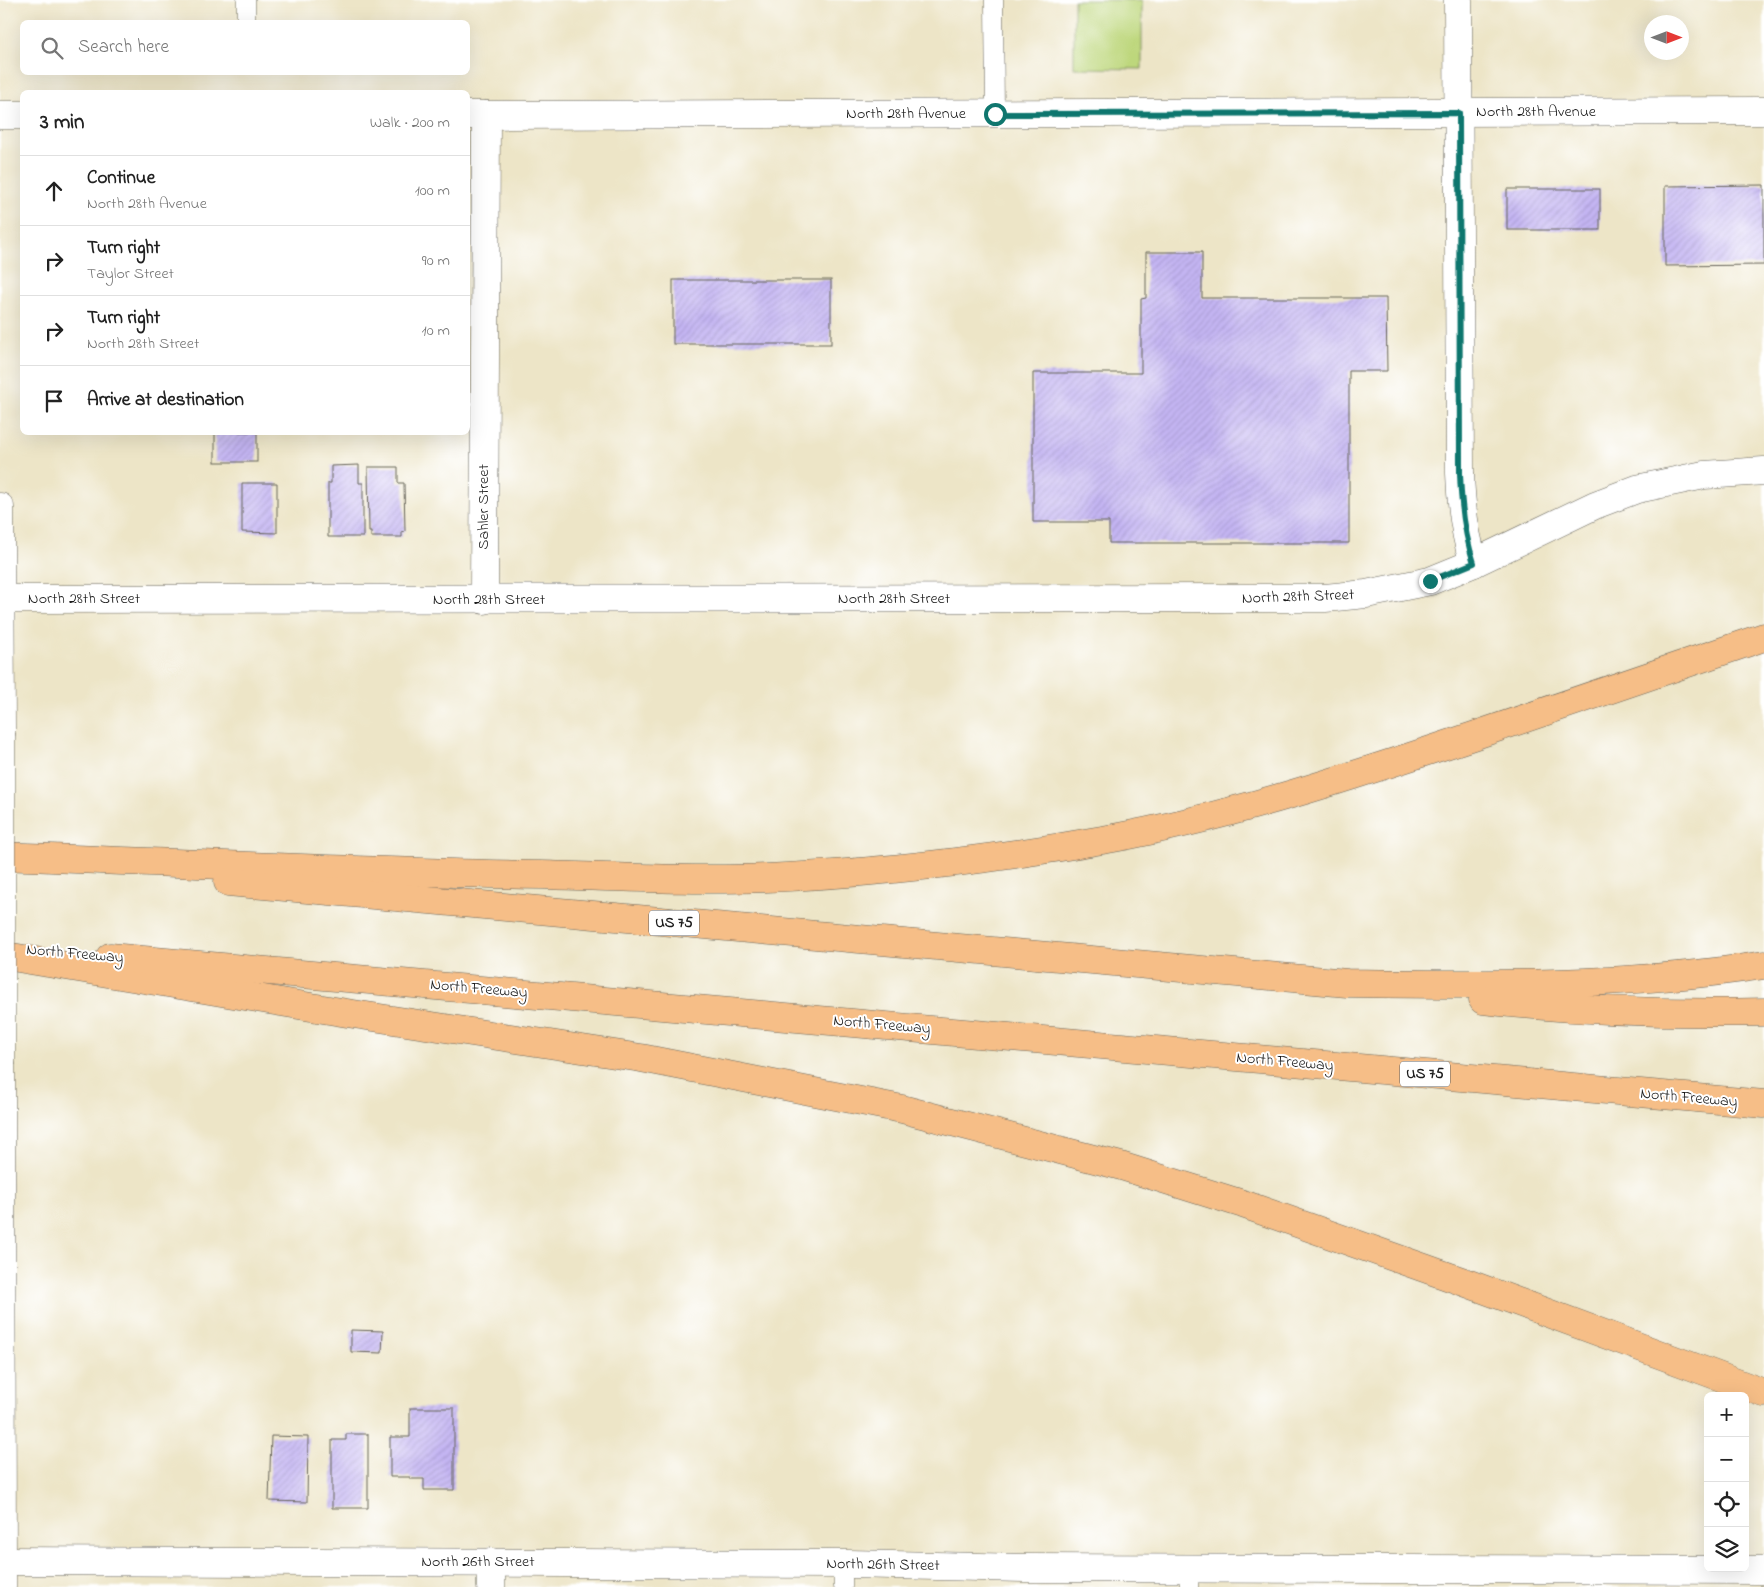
<!DOCTYPE html>
<meta charset="utf-8">
<style>
:root{--surface:#fff;--page:#f6f6f6;--text:#222;--muted:#767676;--line:#e0e0e0}
body{margin:0;font-family:"Indie Flower",sans-serif;background:var(--page);color:var(--text)}
.controls{position:absolute;right:15px;bottom:15px;display:grid;overflow:hidden;border-radius:8px;box-shadow:0 5px 20px #0002}
.controls button{width:45px;height:45px;display:grid;place-items:center;padding:0;border:0;border-bottom:1px solid var(--line);background:var(--surface);color:var(--text);font:25px sans-serif}
.compass{position:absolute;left:1644px;top:15px;width:45px;height:45px;border-radius:50%;background:var(--surface);box-shadow:0 5px 20px #0002;rotate:90deg}
.stop{position:absolute;width:15px;height:15px;margin:-11px;border:4px solid #0f766e;border-radius:50%;background:#fff}
.stop.end{background:#0f766e;border-color:#fff;box-shadow:0 1px 5px #0008}
.list{margin:0;padding:0;list-style:none}
h2{display:flex;justify-content:space-between;align-items:center;height:65px;margin:0;padding:0 20px;font-size:21px}
h2 small{font-size:16px;font-weight:400;color:var(--muted)}
.list li{display:grid;grid-template-columns:32px 1fr auto;gap:15px;align-items:center;box-sizing:border-box;height:70px;padding:0 20px;border-top:1px solid var(--line)}
.list b{display:block;font-size:19px;white-space:nowrap}
.list p{margin:0;font-size:16px;white-space:nowrap;color:var(--muted)}
.list em{font-size:16px;font-style:normal;color:var(--muted)}
.icon{flex:none;width:28px;height:28px;fill:none;stroke:currentColor;stroke-width:2;stroke-linecap:round;stroke-linejoin:round}
.map{position:relative;flex:none;width:1764px;height:1587px;overflow:hidden}
.search{position:absolute;background:var(--surface);box-shadow:0 5px 20px #0002;left:20px;top:20px;width:450px;height:55px;display:flex;align-items:center;gap:12px;box-sizing:border-box;padding:0 18px;border-radius:8px;color:var(--muted);font-size:19px}
.panel{position:absolute;background:var(--surface);box-shadow:0 5px 20px #0002;left:20px;top:90px;width:450px;height:345px;border-radius:8px}
.map>svg:first-child{display:block}
</style>
<div class="map">
<svg width="1764" height="1587" viewBox="0 0 1764 1587">
<defs>
<pattern id="building-hatch" width="6" height="6" patternUnits="userSpaceOnUse" patternTransform="scale(1.25)"><rect width="6" height="6" fill="#c4b5f3"/><path d="M-1 1l2-2M0 6l6-6M5 7l2-2" fill="none" stroke="#a89bd0"/></pattern>
</defs>
<rect width="100%" height="100%" fill="#fff"/>
<filter id="ink" filterUnits="userSpaceOnUse"><feTurbulence type="fractalNoise" baseFrequency=".02" numOctaves="2"/><feDisplacementMap in="SourceGraphic" scale="10" xChannelSelector="R" yChannelSelector="G"/><feConvolveMatrix kernelMatrix="1 2 1 2 8 2 1 2 1" color-interpolation-filters="sRGB"/></filter>
<filter id="wash" filterUnits="userSpaceOnUse"><feTurbulence type="fractalNoise" baseFrequency=".0096" numOctaves="4" result="noise"/><feDisplacementMap in="SourceGraphic" scale="20" xChannelSelector="R" yChannelSelector="G"/><feGaussianBlur stdDeviation="1.12" result="paint"/><feColorMatrix in="noise" values="0 0 0 0 0 0 0 0 0 0 0 0 0 0 0 0 0 1.4 0 .05"/><feComposite in="paint" operator="in"/></filter>
<g filter="url(#wash)">
<rect width="100%" height="100%" fill="#ede5c7"/>
<polygon fill="#bdd77c" stroke="#6c7a4c" points="1074,0 1142,0 1142,69 1074,68"/>
<g id="blocks">
<g fill="url(#building-hatch)">
<polygon points="1764,185 1764,265 1665,266 1665,186"/>
<rect x="1507" y="189" width="93" height="41"/>
<polygon points="1146,252 1202,252 1202,298 1386,298 1387,371 1349,371 1349,543 1109,543 1109,522 1033,522 1033,373 1141,373 1141,299 1146,298"/>
<rect x="673" y="280" width="158" height="64"/>
<rect x="215" y="432" width="42" height="30"/>
<polygon points="359,465 359,483 363,483 363,537 328,537 328,483 331,483 331,466"/>
<polygon points="368,467 398,467 398,483 404,483 405,531 402,532 402,537 371,537 371,532 369,532"/>
<polygon points="242,483 277,483 277,533 242,532"/>
<polygon points="351,1330 383,1331 382,1353 351,1352"/>
<polygon points="410,1408 454,1408 454,1490 424,1490 424,1479 410,1479 410,1477 390,1477 390,1437 410,1437"/>
<polygon points="346,1434 368,1434 368,1508 332,1508 332,1440 346,1440"/>
<polygon points="271,1436 308,1437 307,1502 269,1501"/>
</g>
</g>
</g>
<g filter="url(#ink)">
<use href="#blocks" fill-opacity="0" stroke="#656258" stroke-width="1"/>
<g fill="none" stroke-linecap="round" stroke-linejoin="round">
<g stroke="#656258" stroke-width="19">
<g id="service">
<polyline points="994,0 995,114"/>
<polyline points="246,22 246,0"/>
<polyline points="843,1564 843,1587"/>
<polyline points="1189,1587 1189,1568"/>
</g>
</g>
<g stroke="#656258" stroke-width="29">
<g id="minor">
<path d="M1458,0L1460,473C1461,505 1464,533 1474,563"/>
<polyline points="0,115 22,115"/>
<polyline points="468,115 1764,111"/>
<polyline points="0,599 1325,598 1366,594 1430,581 1474,563 1595,505 1637,489 1704,475 1764,471"/>
<polyline points="484,600 486,115"/>
<polyline points="2,1561 849,1564 1026,1568 1764,1570"/>
<polyline points="491,1562 491,1587"/>
</g>
</g>
<g stroke="#656258" stroke-width="29">
<g id="tertiary">
<polyline points="0,507 1,733"/>
<polyline points="1,1065 2,1587"/>
</g>
</g>
<g stroke="#656258" stroke-width="29">
<g id="motorway">
<path d="M0,856C181,863 361,872 542,875C617,877 692,881 767,878C882,873 996,859 1108,839C1233,816 1353,776 1473,736C1570,703 1667,670 1764,637"/>
<path d="M228,882L1347,983C1486,985 1626,987 1764,965"/>
<polyline points="0,955 347,1013 641,1058 902,1109 1121,1166 1243,1204 1464,1282 1764,1393"/>
<polyline points="110,957 1764,1104"/>
<path d="M1483,1000C1576,1011 1671,1014 1764,1012"/>
</g>
</g>
<use href="#service" stroke="#fff" stroke-width="18"/>
<use href="#minor" stroke="#fff" stroke-width="28"/>
<use href="#tertiary" stroke="#fff" stroke-width="28"/>
<use href="#motorway" stroke="#f6be87" stroke-width="28"/>
<g stroke="#656258" stroke-width="29" stroke-linecap="butt">
<polyline id="tertiary-bridge" points="1,733 1,1065"/>
</g>
<use href="#tertiary-bridge" stroke="#fff" stroke-width="28"/>
</g>
</g>
<g fill="none" stroke-linecap="round" stroke-linejoin="round" filter="url(#ink)">
<path stroke="#0f766e" stroke-width="6" d="M995,114L1459,113L1460,473C1461,505 1464,533 1474,563L1430,581"/>
</g>
<g text-anchor="middle" dominant-baseline="central" stroke-width="4" stroke-linejoin="round" paint-order="stroke">
<g fill="#fff" stroke="#606060" stroke-width="1">
<rect x="649" y="910.5" width="50" height="25" rx="4"/>
<rect x="1400" y="1061.5" width="50" height="25" rx="4"/>
</g>
<g font-size="15" font-weight="bold" fill="#1c1c1c">
<text x="674" y="923">US 75</text>
<text x="1425" y="1074">US 75</text>
</g>
<g font-size="16" fill="#1c1c1c" stroke="#fff">
<text x="1536" y="112">North 28th Avenue</text>
<text x="906" y="114">North 28th Avenue</text>
<text transform="translate(484 507) rotate(-90)">Sahler Street</text>
<text transform="translate(1298 597) rotate(-2)">North 28th Street</text>
<text x="84" y="599">North 28th Street</text>
<text x="894" y="599">North 28th Street</text>
<text x="489" y="600">North 28th Street</text>
<text transform="translate(75 954) rotate(5)">North Freeway</text>
<text transform="translate(479 989) rotate(5)">North Freeway</text>
<text transform="translate(882 1025) rotate(5)">North Freeway</text>
<text transform="translate(1285 1062) rotate(5)">North Freeway</text>
<text transform="translate(1689 1098) rotate(5)">North Freeway</text>
<text x="478" y="1562">North 26th Street</text>
<text transform="translate(883 1565) rotate(1)">North 26th Street</text>
</g>
</g>
</svg>
<div class="controls">
<button>+</button>
<button>−</button>
<button><svg class="icon" aria-label="locate" viewBox="0 0 24 24"><circle cx="12" cy="12" r="6"/><path d="M12 2v4M12 18v4M2 12h4M18 12h4"/></svg></button>
<button><svg class="icon" aria-label="layers" viewBox="0 0 24 24"><path d="M12 4l9 5-9 5-9-5zM3 14l9 5 9-5"/></svg></button>
</div>
<svg class="compass" viewBox="-18 -18 36 36"><path d="M0-13l5 13h-10z" fill="#e53935"/><path d="M0 13l5-13h-10z" fill="#767676"/></svg>
<div class="stop" style="left:995px;top:114px"></div>
<div class="stop end" style="left:1430px;top:581px"></div>
<div class="search"><svg class="icon" aria-label="search" viewBox="0 0 24 24"><circle cx="10" cy="10" r="6"/><path d="M15 15l6 6"/></svg>Search here</div>
<section class="panel">
<h2>3 min<small>Walk · 200 m</small></h2>
<ul class="list">
<li><svg class="icon" aria-label="ahead" viewBox="0 0 24 24"><path d="M12 20V5M6 11l6-6 6 6"/></svg><div><b>Continue</b><p>North 28th Avenue</p></div><em>100 m</em></li>
<li><svg class="icon" aria-label="right" viewBox="0 0 24 24"><path d="M7 20v-9h11M14 6l5 5-5 5"/></svg><div><b>Turn right</b><p>Taylor Street</p></div><em>90 m</em></li>
<li><svg class="icon" aria-label="right" viewBox="0 0 24 24"><path d="M7 20v-9h11M14 6l5 5-5 5"/></svg><div><b>Turn right</b><p>North 28th Street</p></div><em>10 m</em></li>
<li><svg class="icon" aria-label="arrive" viewBox="0 0 24 24"><path d="M6 21V4h12l-3 4 3 4H6"/></svg><div><b>Arrive at destination</b></div></li>
</ul>
</section>
</div>
